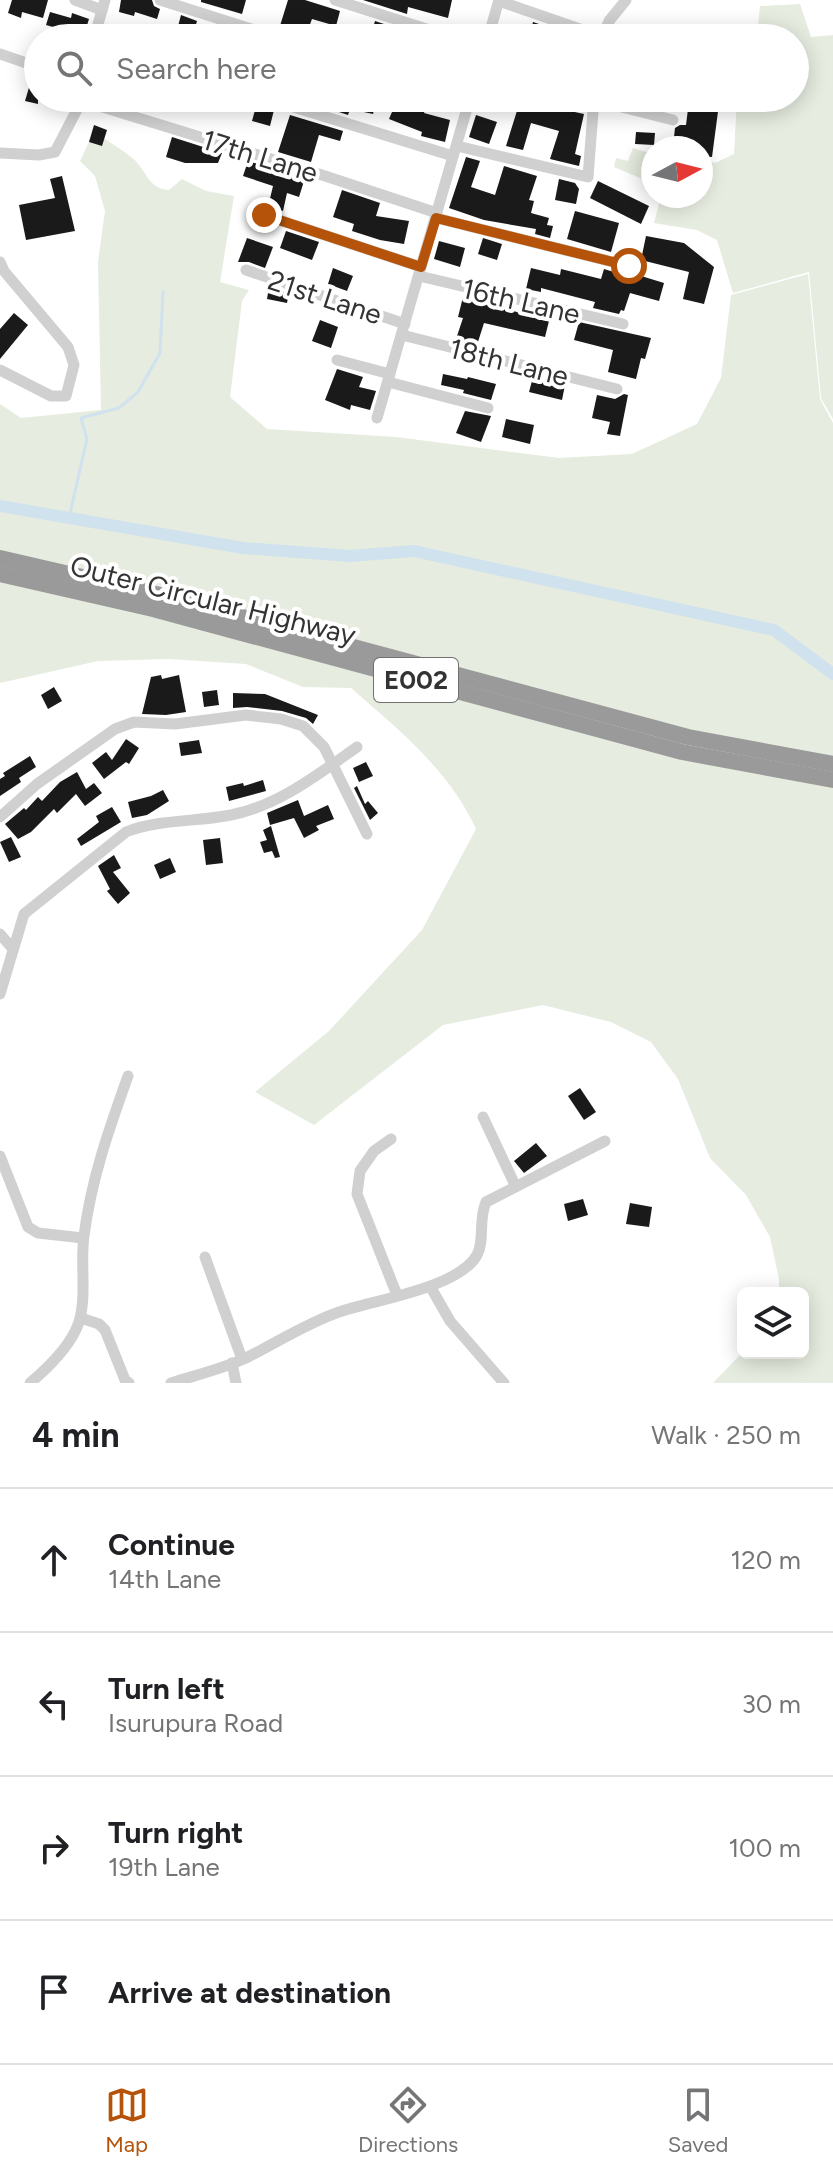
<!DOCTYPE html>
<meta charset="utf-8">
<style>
:root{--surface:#fff;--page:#f6f6f6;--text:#202124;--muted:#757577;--line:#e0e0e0;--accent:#b45309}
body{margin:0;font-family:Figtree,sans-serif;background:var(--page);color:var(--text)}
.controls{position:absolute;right:24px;bottom:24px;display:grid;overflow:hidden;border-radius:12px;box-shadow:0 4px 20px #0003}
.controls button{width:72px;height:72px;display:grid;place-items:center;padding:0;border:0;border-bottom:2px solid var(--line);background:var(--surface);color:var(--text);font:40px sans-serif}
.compass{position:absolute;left:641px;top:136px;width:72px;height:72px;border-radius:50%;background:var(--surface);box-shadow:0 4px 20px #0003;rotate:83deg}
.stop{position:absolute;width:24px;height:24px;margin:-18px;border:6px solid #b45309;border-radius:50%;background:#fff}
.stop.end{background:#b45309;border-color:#fff;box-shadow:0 2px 8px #0008}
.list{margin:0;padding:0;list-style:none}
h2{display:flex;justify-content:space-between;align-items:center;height:104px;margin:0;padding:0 32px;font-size:34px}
h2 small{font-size:26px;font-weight:400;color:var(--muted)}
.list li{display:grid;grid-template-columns:52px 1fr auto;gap:24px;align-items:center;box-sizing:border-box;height:144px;padding:0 32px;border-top:2px solid var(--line)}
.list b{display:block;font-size:30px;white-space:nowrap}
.list p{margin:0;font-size:26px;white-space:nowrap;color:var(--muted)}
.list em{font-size:26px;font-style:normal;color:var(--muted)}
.icon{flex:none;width:44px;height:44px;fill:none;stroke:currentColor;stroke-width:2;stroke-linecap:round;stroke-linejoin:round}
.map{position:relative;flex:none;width:833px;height:1383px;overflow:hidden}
.search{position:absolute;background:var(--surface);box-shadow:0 4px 20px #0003;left:24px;right:24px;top:24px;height:88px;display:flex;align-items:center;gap:20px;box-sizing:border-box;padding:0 28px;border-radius:44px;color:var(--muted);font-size:30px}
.sheet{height:680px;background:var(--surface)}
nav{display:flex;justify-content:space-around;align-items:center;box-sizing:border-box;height:112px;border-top:2px solid var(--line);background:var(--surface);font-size:22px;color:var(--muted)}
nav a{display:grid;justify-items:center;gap:4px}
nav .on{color:var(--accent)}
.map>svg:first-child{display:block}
</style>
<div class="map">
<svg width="833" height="1383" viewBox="0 0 833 1383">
<rect width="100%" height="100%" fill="#fff"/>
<g fill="#e6ecdf">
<polygon points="800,4 811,37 833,35 833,419 821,398 809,272 733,293 717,240 697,230 654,223 661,196 701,196 701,158 715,163 734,154 737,98 795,98 795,38 757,38 760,6"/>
<path d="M104,138C113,145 123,150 131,157C147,169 147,189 169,190L182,179L206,191L234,196L220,282L249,290L242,301L230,397L267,429L396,437L559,458L632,454L697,424L721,378L731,295L808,274L820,399L833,423V1383H713L743,1352L803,1353V1293H779V1279L770,1237L746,1195L710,1158L678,1079L651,1042L611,1022L543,1005L443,1025L314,1125L255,1092L329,1031L422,930L476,829C449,770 398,729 351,688L303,687L246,664L169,659L98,661L0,683V404L21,418L101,410L98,262L105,211L95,176L80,161L89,142Z"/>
<polygon points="633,148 653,154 653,186 647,181 614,167 616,158 628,161"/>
</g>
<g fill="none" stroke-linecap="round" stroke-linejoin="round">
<polyline stroke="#cfe2ee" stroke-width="3" points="69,518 87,439 81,418 119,408 138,392 160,353 163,292"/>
<polyline stroke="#cfe2ee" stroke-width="12" points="0,506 243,548 350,556 414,551 774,630 833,674"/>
</g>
<g fill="#1a1a1a">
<polygon points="12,0 48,0 43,18 22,12 21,18 8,13"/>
<polygon points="121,0 152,0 154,6 160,9 157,19 135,12 134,16 119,12"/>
<polygon points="201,0 246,0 242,14 201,2"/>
<polygon points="288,0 305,0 340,11 336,26 312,19 305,38 288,35 279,29"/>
<polygon points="363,0 452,0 448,18 408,7 407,14"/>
<polygon points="50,12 71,18 72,13 89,19 83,38 65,38 67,31 46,25"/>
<polygon points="181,15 197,21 193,35 177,30"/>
<polygon points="375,21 402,30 399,38 370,38"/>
<polygon points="533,22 542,25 540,33 551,38 517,38 521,26 531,30"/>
<polygon points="33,74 38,75 38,104 25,101"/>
<polygon points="337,98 377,98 373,114 350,109 348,115 333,110"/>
<polygon points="398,98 426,107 424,113 450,120 445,142 421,136 422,132 389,119"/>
<polygon points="521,98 540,98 538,104 584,114 575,154 581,156 579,166 550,159 559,131 531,123 523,150 506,146"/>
<polygon points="689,101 719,104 712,157 701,156 701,148 683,148 684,139 674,137 675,128 680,125 686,125"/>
<polygon points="257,103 274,110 270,126 252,121"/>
<polygon points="290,115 343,131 340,141 319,135 311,162 278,152"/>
<polygon points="476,115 497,122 489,144 469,137"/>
<polygon points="94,125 107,130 102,146 89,142"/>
<polygon points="636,132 655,133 654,145 635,144"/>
<polygon points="172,137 222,153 218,163 185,163 166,157"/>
<polygon points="466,157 480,161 471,187 495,195 504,166 537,176 529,200 534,201 531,213 549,218 547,225 553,226 550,238 535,234 536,229 484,220 449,208"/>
<polygon points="248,161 305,178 299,197 287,193 283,211 268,207 273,186 243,176"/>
<polygon points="62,176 75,231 26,240 19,205 55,198 50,179"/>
<polygon points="559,179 575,183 579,189 576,204 555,200"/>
<polygon points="598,181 649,206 641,224 590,198"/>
<polygon points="342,190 380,203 376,216 409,221 404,244 380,240 352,231 354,224 333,217"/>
<polygon points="575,211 619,223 611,252 567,239"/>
<polygon points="286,231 319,242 312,260 280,248"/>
<polygon points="646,236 684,243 714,267 704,304 683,299 689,272 641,260"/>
<polygon points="247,238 273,247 265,268 249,262 238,262"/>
<polygon points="483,238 502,244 497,260 478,254"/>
<polygon points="439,241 465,248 460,267 434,259"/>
<polygon points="333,268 353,276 347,291 328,284"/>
<polygon points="531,268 560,275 561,269 601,279 604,269 637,279 638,275 664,283 659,301 630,293 624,311 621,310 619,314 593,308 595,302 541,288 541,292 526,289"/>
<polygon points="269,287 289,293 287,303 267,299"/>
<polygon points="463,297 549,321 545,337 484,323 477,345 456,339 463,318 458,317"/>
<polygon points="14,313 28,325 0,359 0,329"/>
<polygon points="320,320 338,327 331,348 312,341"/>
<polygon points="579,322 651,338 645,359 641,358 636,379 608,372 613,350 574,340"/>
<polygon points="337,369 363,377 359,387 376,391 370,410 351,405 350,410 325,400"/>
<polygon points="443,374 467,379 468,377 496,384 491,400 463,393 464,390 441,385"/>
<polygon points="533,377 565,385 562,400 529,392"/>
<polygon points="624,394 628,395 620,436 607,434 610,422 592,418 597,395 615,399"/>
<polygon points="465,411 491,416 481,442 456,433"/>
<polygon points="506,419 534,425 530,444 502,437"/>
<polygon points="161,675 162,679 179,675 186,712 166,715 142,714 151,677"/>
<polygon points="54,687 62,701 48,709 41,695"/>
<polygon points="217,690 219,705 204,707 202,692"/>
<polygon points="233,693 265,694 318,715 313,724 306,718 282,711 247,707 233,708"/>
<polygon points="126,739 139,748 129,764 126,762 104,779 92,763 106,752 112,760"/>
<polygon points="199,740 202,753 181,756 179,743"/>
<polygon points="30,756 36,767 19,778 21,782 0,796 0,779 5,776 3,773"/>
<polygon points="366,762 373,776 359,782 353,768"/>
<polygon points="77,772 86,789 94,783 102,793 85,806 76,794 57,813 54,809 31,832 18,839 5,824 24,808 26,810 38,797 42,801 60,782"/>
<polygon points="263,780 266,791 229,801 226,787 243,783 244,786"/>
<polygon points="357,786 365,804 368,801 378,813 370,820 354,788"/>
<polygon points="163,790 169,801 147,815 132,818 128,802 151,796"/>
<polygon points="298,800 304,816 328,805 334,819 316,826 319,830 304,838 294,818 270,825 267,813"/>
<polygon points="112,807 121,822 81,846 77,839 99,822 96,816"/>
<polygon points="271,826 280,857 275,858 272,851 264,853 260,842 267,840 263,830"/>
<polygon points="11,837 21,857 9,862 0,842"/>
<polygon points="220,838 223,863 206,865 203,840"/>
<polygon points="114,855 121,868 113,872 130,893 118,904 107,891 110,889 98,866"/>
<polygon points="170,858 176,872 160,879 154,865"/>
<polygon points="580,1088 596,1112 584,1120 568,1096"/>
<polygon points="536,1143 547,1156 524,1173 514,1161"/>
<polygon points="583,1199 588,1215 568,1221 564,1204"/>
<polygon points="630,1203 652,1207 649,1227 626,1224"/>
</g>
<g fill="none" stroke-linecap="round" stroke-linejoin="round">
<g stroke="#d0d0d0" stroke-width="11">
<polyline points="75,0 102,10"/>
<polyline points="160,0 280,38"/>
<polyline points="335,0 455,38"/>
<polyline points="499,1 603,37"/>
<polyline points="94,38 105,0"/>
<polyline points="488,38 499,0"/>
<polyline points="602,38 609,21 626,0"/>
<polyline points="0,54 38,67"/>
<polyline points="264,98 453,156"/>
<polyline points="594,100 673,120"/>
<polyline points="83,101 307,170 437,213"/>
<polyline points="457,146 588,177 594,98"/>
<polyline points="0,153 39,155 55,152 83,98"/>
<polyline points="264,215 421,267"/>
<polyline points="436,218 629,266"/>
<polyline points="0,262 4,271 68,347 74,365 66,396 51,396 0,370"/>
<polyline points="246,270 405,324"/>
<polyline points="419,276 623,324"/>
<polyline points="402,335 617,389"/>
<polyline points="337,360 390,374"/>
<polyline points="388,382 488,408"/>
<polyline points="377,418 470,98"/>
<polyline points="0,817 37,784 115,729 134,722 175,724 246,715 281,719 303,726 324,747 367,834"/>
<polyline points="0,934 13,949"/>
<path d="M0,994L24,914L126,832C159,819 197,822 231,815C278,806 320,773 357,747"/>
<polyline points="483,1117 515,1185"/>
<polyline points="391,1139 374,1151 360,1171 357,1194 397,1295"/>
<polyline points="0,1156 28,1227 38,1233 83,1238"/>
<polyline points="205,1257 242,1359"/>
<polyline points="430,1286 450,1321 504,1383"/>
<polyline points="81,1318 99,1324 105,1330 125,1380 129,1383"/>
<polyline points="232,1363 236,1383"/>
<path d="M30,1383C49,1367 71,1346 79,1322C87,1295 80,1263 84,1236C91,1180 109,1129 128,1076"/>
<path d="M171,1383C196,1375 222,1369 246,1358C276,1343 307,1323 339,1312C374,1300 459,1288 477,1255C485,1241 478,1220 486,1202L605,1141"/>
</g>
<g stroke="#9a9a9a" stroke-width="16">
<polyline points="0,558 156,594 688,737 833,764"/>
<polyline points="0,574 153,609 682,752 833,780"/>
</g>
</g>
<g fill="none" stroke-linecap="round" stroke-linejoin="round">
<polyline stroke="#b45309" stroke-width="10" points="264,215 421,267 436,218 629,266"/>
</g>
<g text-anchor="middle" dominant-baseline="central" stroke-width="8" stroke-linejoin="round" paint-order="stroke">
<rect fill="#fff" stroke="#707070" stroke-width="2" x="374" y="658" width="84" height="44" rx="6"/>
<g font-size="26" font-weight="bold" fill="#333">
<text x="416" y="680">E002</text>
</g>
<g font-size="28" fill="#333" stroke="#fff">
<text transform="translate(260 156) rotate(17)">17th Lane</text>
<text transform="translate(325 297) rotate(18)">21st Lane</text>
<text transform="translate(521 301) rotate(13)">16th Lane</text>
<text transform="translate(509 362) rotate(14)">18th Lane</text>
<text transform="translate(213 600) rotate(14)">Outer Circular Highway</text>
</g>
</g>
</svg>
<div class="controls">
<button><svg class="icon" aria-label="layers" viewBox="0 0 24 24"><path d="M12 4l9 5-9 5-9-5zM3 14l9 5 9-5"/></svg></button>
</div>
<svg class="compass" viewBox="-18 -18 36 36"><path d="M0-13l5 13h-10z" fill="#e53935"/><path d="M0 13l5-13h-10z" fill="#757577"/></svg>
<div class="stop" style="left:629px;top:266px"></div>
<div class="stop end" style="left:264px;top:215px"></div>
<div class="search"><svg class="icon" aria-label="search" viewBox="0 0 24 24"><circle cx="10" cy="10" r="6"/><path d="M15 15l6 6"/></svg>Search here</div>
</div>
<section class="sheet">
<h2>4 min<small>Walk · 250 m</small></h2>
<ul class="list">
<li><svg class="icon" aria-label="ahead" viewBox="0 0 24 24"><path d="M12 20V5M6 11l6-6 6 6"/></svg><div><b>Continue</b><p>14th Lane</p></div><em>120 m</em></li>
<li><svg class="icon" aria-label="left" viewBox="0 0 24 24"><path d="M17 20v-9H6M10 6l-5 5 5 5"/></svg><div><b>Turn left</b><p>Isurupura Road</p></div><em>30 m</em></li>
<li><svg class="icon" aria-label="right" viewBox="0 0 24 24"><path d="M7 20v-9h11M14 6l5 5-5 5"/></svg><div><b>Turn right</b><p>19th Lane</p></div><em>100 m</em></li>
<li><svg class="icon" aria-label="arrive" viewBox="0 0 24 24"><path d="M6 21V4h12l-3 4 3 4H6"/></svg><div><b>Arrive at destination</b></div></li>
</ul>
</section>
<nav>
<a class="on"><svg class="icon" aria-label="map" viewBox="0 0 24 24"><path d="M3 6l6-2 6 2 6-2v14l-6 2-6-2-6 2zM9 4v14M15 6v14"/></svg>Map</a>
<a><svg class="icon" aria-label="directions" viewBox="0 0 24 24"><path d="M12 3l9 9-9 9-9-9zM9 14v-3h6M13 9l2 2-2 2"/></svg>Directions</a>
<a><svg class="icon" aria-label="saved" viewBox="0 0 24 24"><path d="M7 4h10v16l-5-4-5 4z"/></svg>Saved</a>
</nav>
